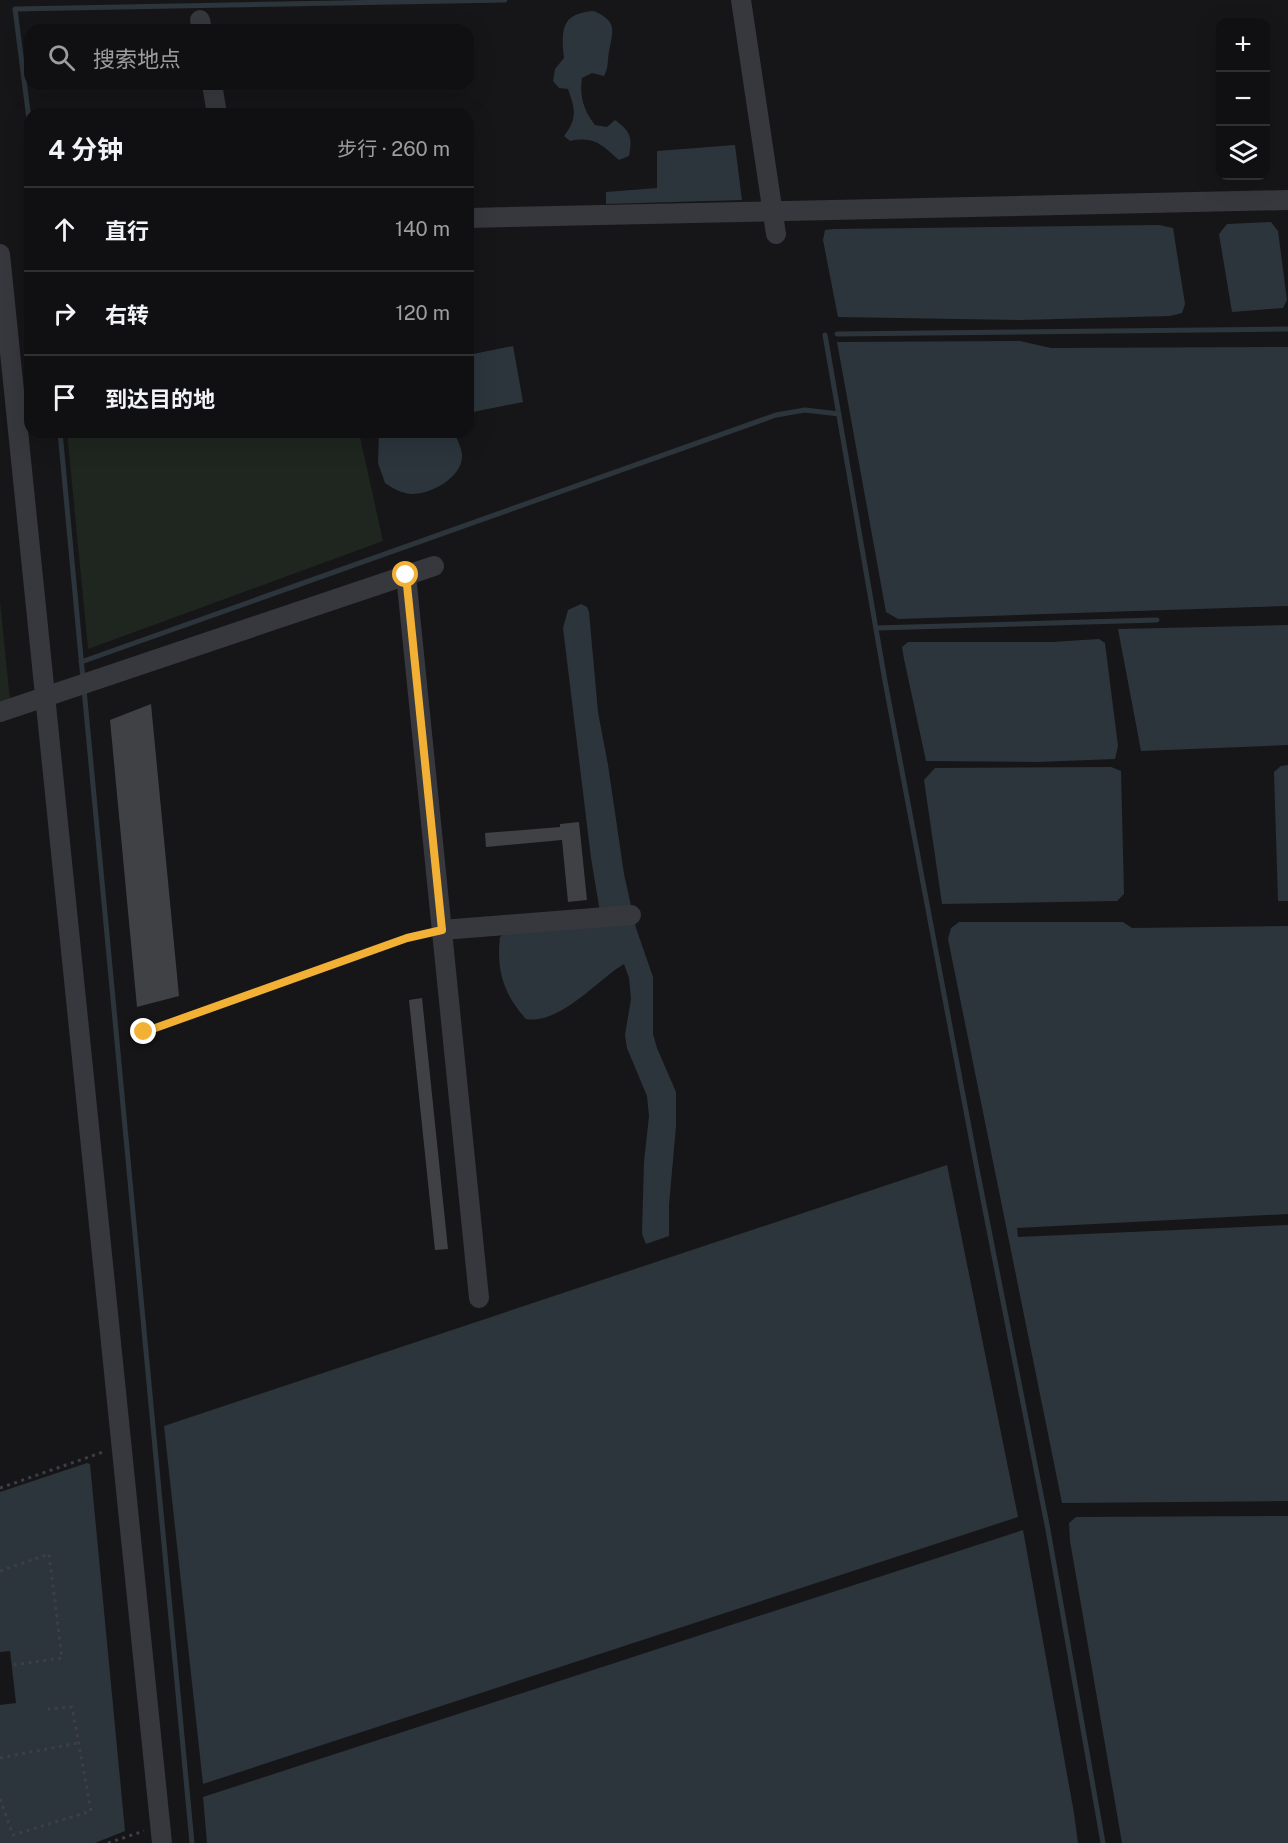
<!DOCTYPE html>
<html lang="zh">
<meta charset="utf-8">
<style>
:root{--surface:#101012;--page:#19191b;--text:#f1f3f6;--muted:#9c9d9f;--line:#303032}
body{margin:0;font-family:"Public Sans","Noto Sans SC",sans-serif;background:var(--page);color:var(--text)}
.controls{position:absolute;right:18px;top:18px;display:grid;overflow:hidden;border-radius:12px;box-shadow:0 6px 24px #0002}
.controls button{width:54px;height:54px;display:grid;place-items:center;padding:0;border:0;border-bottom:2px solid var(--line);background:var(--surface);color:var(--text);font:30px sans-serif}
.stop{position:absolute;width:18px;height:18px;margin:-14px;border:4px solid #f2b134;border-radius:50%;background:#fff}
.stop.end{background:#f2b134;border-color:#fff;box-shadow:0 2px 6px #0008}
.list{margin:0;padding:0;list-style:none}
h2{display:flex;justify-content:space-between;align-items:center;height:78px;margin:0;padding:0 24px;font-size:26px}
h2 small{font-size:20px;font-weight:400;color:var(--muted)}
.list li{display:grid;grid-template-columns:39px 1fr auto;gap:18px;align-items:center;box-sizing:border-box;height:84px;padding:0 24px;border-top:2px solid var(--line)}
.list b{display:block;font-size:22px;white-space:nowrap}
.list em{font-size:20px;font-style:normal;color:var(--muted)}
.icon{flex:none;width:33px;height:33px;fill:none;stroke:currentColor;stroke-width:2;stroke-linecap:round;stroke-linejoin:round}
.map{position:relative;flex:none;width:1288px;height:1843px;overflow:hidden}
.search{position:absolute;background:var(--surface);box-shadow:0 6px 24px #0002;left:24px;top:24px;width:450px;height:66px;display:flex;align-items:center;gap:15px;box-sizing:border-box;padding:0 21px;border-radius:18px;color:var(--muted);font-size:22px}
.panel{position:absolute;background:var(--surface);box-shadow:0 6px 24px #0002;left:24px;top:108px;width:450px;height:330px;border-radius:18px}
.map>svg:first-child{display:block}
</style>
<div class="map">
<svg width="1288" height="1843" viewBox="0 0 1288 1843">
<rect width="100%" height="100%" fill="#161618"/>
<g fill="#1e261f">
<polygon points="67,432 359,432 383,541 88,649"/>
<polygon points="0,601 10,700 0,704"/>
</g>
<g fill="#2c353c">
<path d="M594,11C618,22 613,30 609,52C607,61 609,67 604,76L592,73L582,78C579,96 584,111 595,125L607,127L615,120C630,131 633,137 629,156L619,160C601,145 596,136 570,141L564,136C578,118 575,109 568,89L559,88L553,81L555,69L564,58C561,30 561,13 594,11Z"/>
<polygon points="735,145 742,200 606,204 606,192 657,188 657,151"/>
<polygon points="1271,222 1278,231 1287,300 1283,308 1232,312 1219,234 1227,224"/>
<polygon points="1159,225 1173,228 1185,304 1182,313 1170,316 1021,320 838,317 823,240 825,230 833,229"/>
<polygon points="1020,341 1051,348 1288,347 1288,606 898,619 886,612 837,342"/>
<polygon points="513,346 523,402 468,413 468,355"/>
<path d="M379,432H454C457,439 461,447 462,454C464,477 430,495 411,494C401,493 392,488 385,483L378,463Z"/>
<path d="M581,604L587,607L589,612L598,712L608,765L624,874L636,928L653,977V1034L657,1048L676,1092V1126L669,1205V1236L646,1244L642,1234L644,1162L649,1116L647,1096L627,1048L625,1035L631,999L629,978L624,964C597,980 560,1025 526,1019C504,995 496,970 500,937L504,934L600,912L591,858L563,628L568,610Z"/>
<polygon points="1288,625 1288,745 1141,751 1118,629"/>
<polygon points="1099,639 1105,643 1118,746 1115,759 1038,762 926,761 904,659 902,647 908,642 1052,642"/>
<polygon points="1288,765 1288,901 1278,901 1274,772 1281,766"/>
<polygon points="1111,767 1121,771 1124,894 1117,901 942,904 924,780 935,768"/>
<polygon points="959,922 1123,922 1132,928 1288,926 1288,1214 1017,1228 1018,1237 1288,1225 1288,1501 1062,1503 948,939 951,928"/>
<polygon points="947,1165 1018,1517 203,1784 164,1426"/>
<polygon points="87,1463 90,1464 125,1831 95,1843 0,1843 0,1705 16,1703 10,1651 0,1652 0,1492"/>
<polygon points="1288,1516 1288,1843 1122,1843 1070,1541 1069,1523 1076,1517"/>
<polygon points="1023,1530 1074,1813 1078,1843 207,1843 203,1797"/>
</g>
<g fill="none" stroke-linecap="round" stroke-linejoin="round">
<g stroke="#2c353c" stroke-width="5">
<polyline points="30,127 15,9 505,0"/>
<polyline points="837,334 1288,329"/>
<polyline points="825,335 885,681 976,1164 1048,1530 1103,1843"/>
<polyline points="60,432 83,679"/>
<polyline points="876,628 1157,620"/>
<polyline points="81,662 776,415 805,410 839,414"/>
<polyline points="84,689 192,1843"/>
</g>
</g>
<g fill="#404145">
<polygon points="151,704 179,996 137,1007 110,720"/>
<polygon points="579,822 587,900 568,902 562,840 486,847 485,833 560,827 560,824"/>
<polygon points="422,998 448,1249 435,1250 409,1000"/>
</g>
<g fill="none" stroke-linecap="round" stroke-linejoin="round">
<g stroke="#3d3f44" stroke-width="3" stroke-dasharray="3 4.5" stroke-linecap="butt">
<polyline points="144,1032 407,938 426,933"/>
<polyline points="0,1488 106,1451"/>
<polyline points="0,1571 49,1554 62,1658 13,1665"/>
<polyline points="0,1758 78,1743"/>
<polyline points="0,1799 13,1835 91,1811 72,1707 48,1709"/>
<polyline points="108,1843 144,1831"/>
</g>
<g stroke="#37383d" stroke-width="20">
<polyline points="741,0 776,234"/>
<polyline points="200,20 202,30"/>
<polyline points="212,84 217,114"/>
<polyline points="468,218 1288,200"/>
<polyline points="0,254 162,1843"/>
<polyline points="406,575 479,1298"/>
<polyline points="0,712 434,566"/>
<polyline points="442,930 631,915"/>
</g>
</g>
<g fill="none" stroke-linecap="round" stroke-linejoin="round">
<polyline stroke="#f2b134" stroke-width="8" points="144,1032 407,938 442,930 406,575"/>
</g>
</svg>
<div class="controls">
<button>+</button>
<button>−</button>
<button><svg class="icon" aria-label="layers" viewBox="0 0 24 24"><path d="M12 4l9 5-9 5-9-5zM3 14l9 5 9-5"/></svg></button>
</div>
<div class="stop" style="left:406px;top:575px"></div>
<div class="stop end" style="left:144px;top:1032px"></div>
<div class="search"><svg class="icon" aria-label="search" viewBox="0 0 24 24"><circle cx="10" cy="10" r="6"/><path d="M15 15l6 6"/></svg>搜索地点</div>
<section class="panel">
<h2>4 分钟<small>步行 · 260 m</small></h2>
<ul class="list">
<li><svg class="icon" aria-label="ahead" viewBox="0 0 24 24"><path d="M12 20V5M6 11l6-6 6 6"/></svg><div><b>直行</b></div><em>140 m</em></li>
<li><svg class="icon" aria-label="right" viewBox="0 0 24 24"><path d="M7 20v-9h11M14 6l5 5-5 5"/></svg><div><b>右转</b></div><em>120 m</em></li>
<li><svg class="icon" aria-label="arrive" viewBox="0 0 24 24"><path d="M6 21V4h12l-3 4 3 4H6"/></svg><div><b>到达目的地</b></div></li>
</ul>
</section>
</div>
